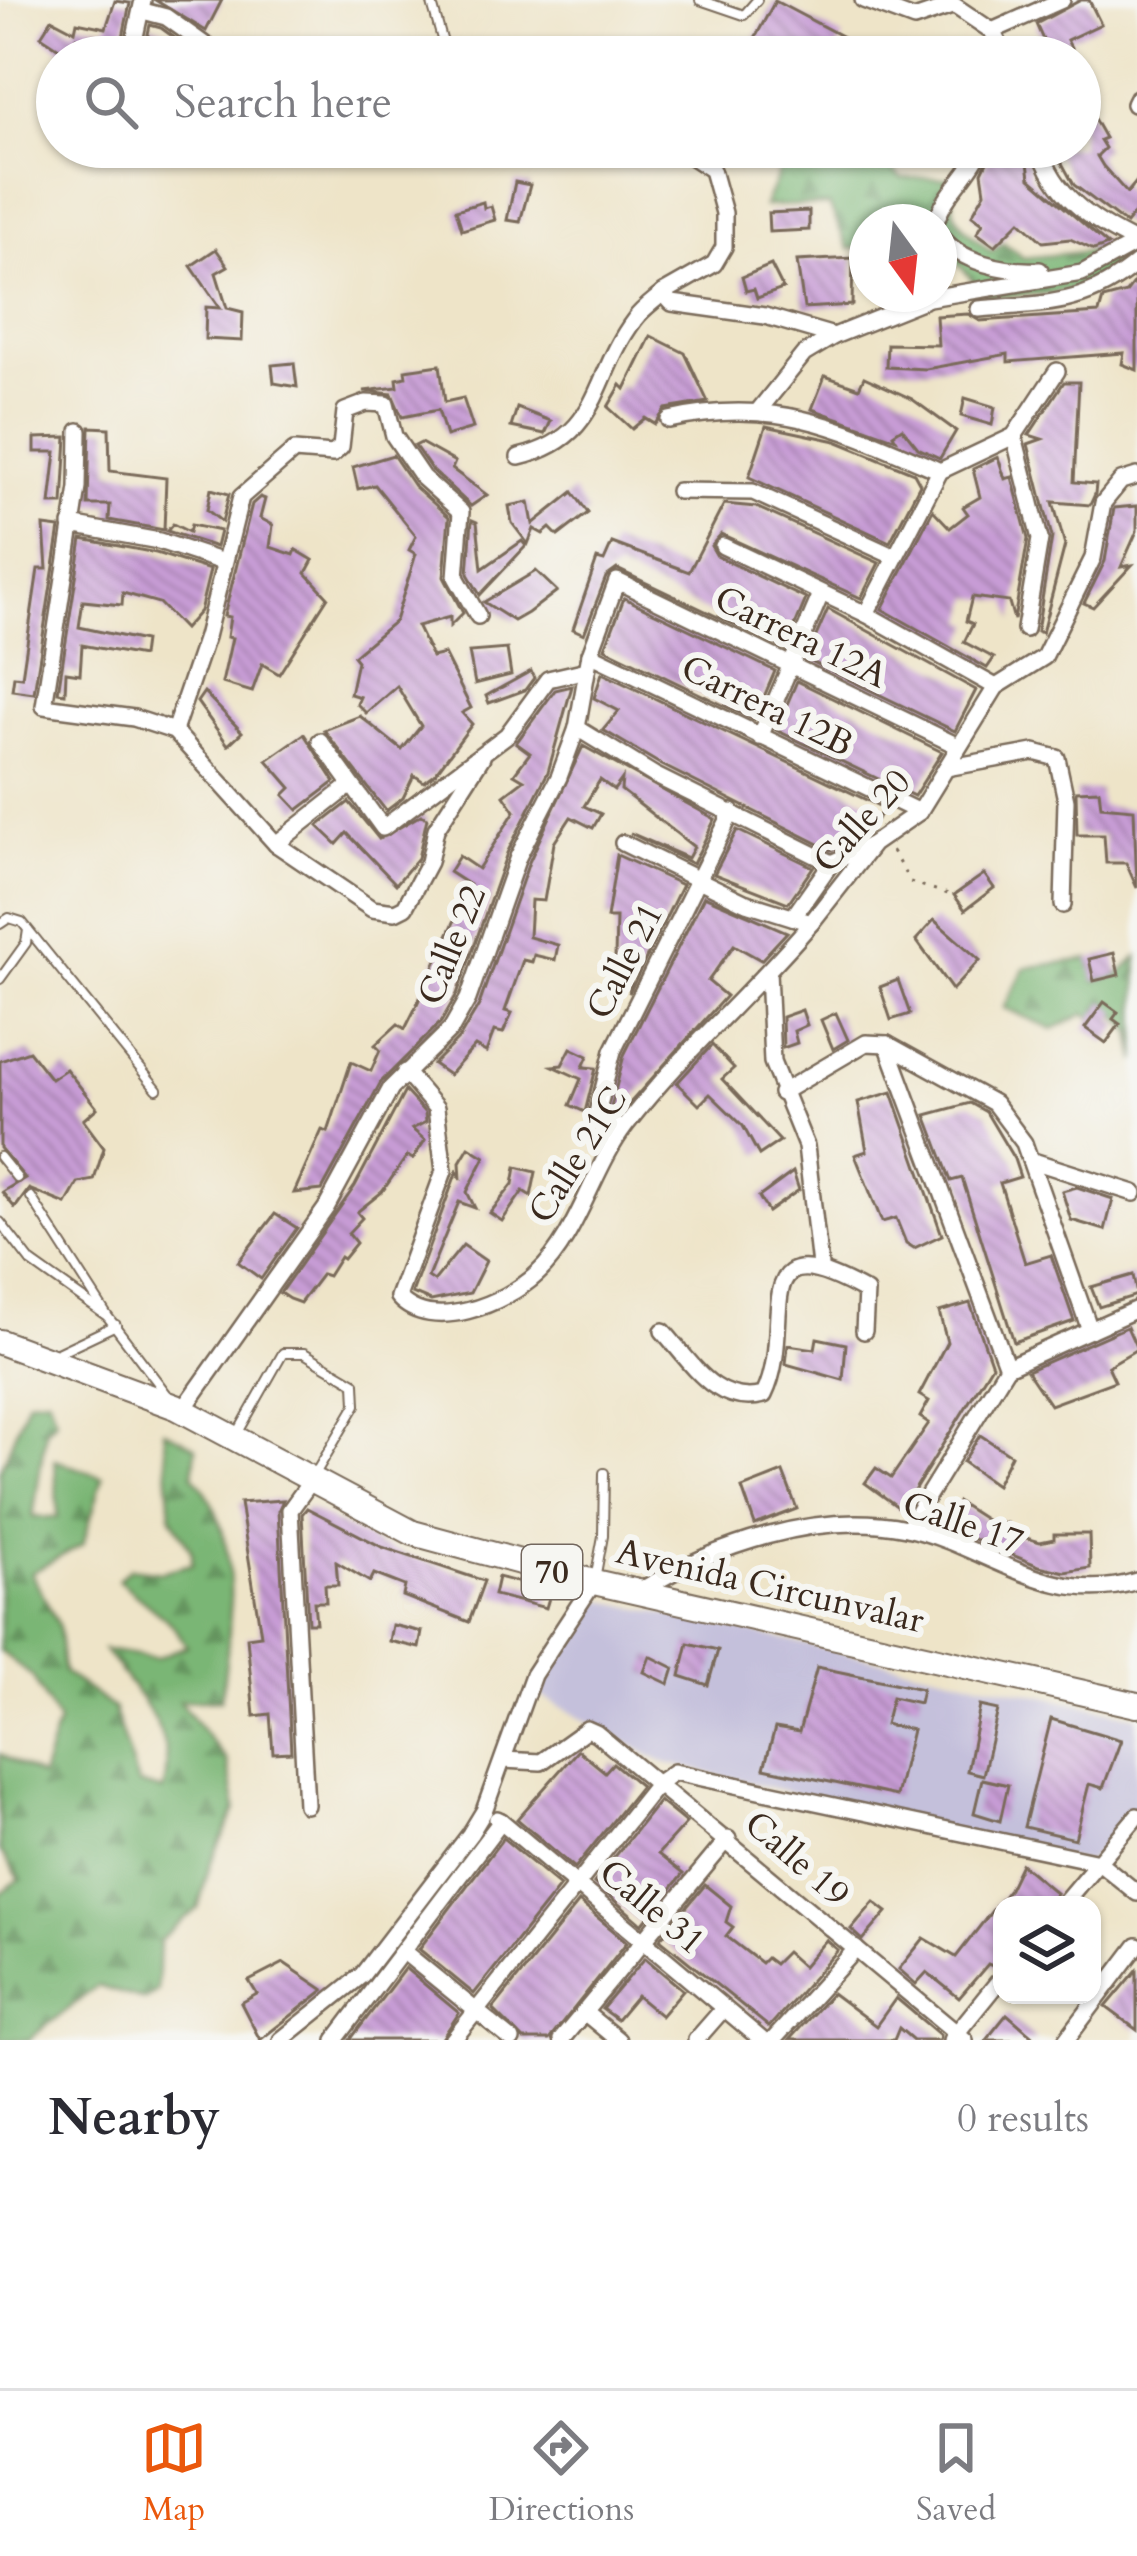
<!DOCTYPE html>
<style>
:root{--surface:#fff;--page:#f7f7f7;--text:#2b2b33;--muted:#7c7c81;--line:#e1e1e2;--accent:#ea580c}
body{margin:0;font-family:Cardo,serif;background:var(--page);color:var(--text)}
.controls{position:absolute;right:36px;bottom:36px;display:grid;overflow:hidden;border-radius:24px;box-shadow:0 3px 9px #0004}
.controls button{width:108px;height:108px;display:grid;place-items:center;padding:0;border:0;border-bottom:3px solid var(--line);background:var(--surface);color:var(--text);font:60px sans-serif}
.compass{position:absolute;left:849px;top:204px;width:108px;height:108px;border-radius:50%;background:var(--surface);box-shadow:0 3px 9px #0004;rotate:165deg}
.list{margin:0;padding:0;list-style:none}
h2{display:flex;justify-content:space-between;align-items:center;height:156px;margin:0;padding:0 48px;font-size:51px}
h2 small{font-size:39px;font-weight:400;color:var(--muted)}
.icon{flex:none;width:66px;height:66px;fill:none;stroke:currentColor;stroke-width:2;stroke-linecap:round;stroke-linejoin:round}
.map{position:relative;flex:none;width:1137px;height:2040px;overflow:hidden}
.search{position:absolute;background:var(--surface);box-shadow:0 3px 9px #0004;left:36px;right:36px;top:36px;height:132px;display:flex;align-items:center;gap:30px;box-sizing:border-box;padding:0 42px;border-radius:66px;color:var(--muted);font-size:45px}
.sheet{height:348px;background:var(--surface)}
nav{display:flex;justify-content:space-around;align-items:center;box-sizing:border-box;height:168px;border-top:3px solid var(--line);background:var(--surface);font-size:33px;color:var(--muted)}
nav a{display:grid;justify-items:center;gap:6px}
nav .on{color:var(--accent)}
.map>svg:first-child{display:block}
</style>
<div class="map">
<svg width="1137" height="2040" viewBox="0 0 1137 2040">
<defs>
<pattern id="forest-firs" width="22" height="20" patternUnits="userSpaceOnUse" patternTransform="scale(3)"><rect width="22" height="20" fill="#7ab674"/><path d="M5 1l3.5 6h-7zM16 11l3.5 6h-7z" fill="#65945f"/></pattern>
<pattern id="building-back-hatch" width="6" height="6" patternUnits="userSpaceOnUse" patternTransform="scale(3)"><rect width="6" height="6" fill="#c79cd5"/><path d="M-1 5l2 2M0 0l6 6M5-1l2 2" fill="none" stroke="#a37fac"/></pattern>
</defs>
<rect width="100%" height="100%" fill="#f6f6f2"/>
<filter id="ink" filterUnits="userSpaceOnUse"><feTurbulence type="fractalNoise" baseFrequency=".00833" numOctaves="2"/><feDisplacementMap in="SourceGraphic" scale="24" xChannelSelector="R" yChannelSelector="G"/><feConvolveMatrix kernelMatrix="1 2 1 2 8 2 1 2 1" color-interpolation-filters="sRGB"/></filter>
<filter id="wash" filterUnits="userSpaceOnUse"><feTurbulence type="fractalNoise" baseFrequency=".004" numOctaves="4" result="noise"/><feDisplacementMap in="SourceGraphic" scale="48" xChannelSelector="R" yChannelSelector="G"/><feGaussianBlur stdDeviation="2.7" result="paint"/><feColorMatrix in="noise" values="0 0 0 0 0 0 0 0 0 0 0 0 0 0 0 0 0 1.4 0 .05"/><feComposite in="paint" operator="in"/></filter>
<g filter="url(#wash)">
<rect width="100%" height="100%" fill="#eee4c8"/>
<polygon fill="#c4c0db" points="596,1599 1137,1716 1137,1816 1132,1814 1087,1862 662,1762 532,1691 557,1646"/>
<g fill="url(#forest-firs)" stroke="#5a7049" stroke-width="3">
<path d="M790,147H871L901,178H955C946,217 963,228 991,252L1004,243L1023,258L1114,249L1132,257C1094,297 1039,294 987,296L942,246L939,222H867V247L849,249L829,205L764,206Z"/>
<polygon points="1137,957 1137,1062 1132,1031 1105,1003 1093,1017 1085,1014 1053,1029 1004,1008 1025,968 1089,959 1095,981 1119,975"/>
<path d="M48,1397L56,1419L46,1429L33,1517L58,1518L55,1460L103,1477L83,1544L31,1573L58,1624L63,1672L113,1708L138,1784L163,1791C180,1733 136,1695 104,1650L156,1658L187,1646L171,1623L118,1580L130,1568L161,1572L192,1564V1552L171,1515L164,1430L196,1447L193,1475C244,1530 231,1629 221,1699L179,1701L227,1761L236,1809L210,1864L198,1908L159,1941L157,1991L144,2000L97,1986L28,2040H0V1894L20,1879L0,1851V1754L41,1777L58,1722L32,1676L0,1651V1472L28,1399Z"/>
</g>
<g id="blocks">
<g fill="url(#building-back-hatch)">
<polygon points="155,0 222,0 206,31"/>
<polygon points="1081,0 1089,0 1101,24 1067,40 1076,57 1018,57 1017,51 1043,40 1036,24"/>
<polygon points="115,1 130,3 122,42 76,37 68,54 41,36 52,19 75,31 77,22 106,28"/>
<polygon points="775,1 843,37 833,57 776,57 778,53 754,40"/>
<polygon points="150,25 161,28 201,57 143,57"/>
<polygon points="1080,94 1105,138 1100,140 1105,148 1097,156 1103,166 1127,193 1137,181 1137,210 1126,224 1074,185 1053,147 1080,147"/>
<polygon points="994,147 1026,147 1030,178 1108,245 1094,250 1070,239 1043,242 1020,221 995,246 977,233 983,223 972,215 985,192 982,172"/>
<polygon points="515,182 530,185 520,222 507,220"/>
<polygon points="483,202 484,208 491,206 495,220 462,230 456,210"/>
<polygon points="809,211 809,230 769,232 768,213"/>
<polygon points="216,249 228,266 216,273 227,308 243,312 242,341 205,339 206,307 220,308 191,266"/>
<polygon points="853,258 852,305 804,308 797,261"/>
<polygon points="771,265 783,289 757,298 754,289 746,291 742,277"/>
<polygon points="1137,278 1137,370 1122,364 1124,353 1008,362 1008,354 926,369 886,367 887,344 938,345 936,316 968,314 980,321 1099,313 1103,299 1126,293"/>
<polygon points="651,336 685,353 708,402 666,409 655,424 645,418 632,429 608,407 621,385 625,389"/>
<polygon points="294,363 297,387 274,383 272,365"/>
<polygon points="440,365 445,402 463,398 473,428 446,436 438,410 402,417 392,394 364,391 398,387 397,379 406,377 405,370"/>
<polygon points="825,376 859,388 864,377 912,399 956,431 940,458 918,448 902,428 893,434 896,439 812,409"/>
<polygon points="1064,382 1079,382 1074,482 1096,484 1095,494 1090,505 1053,502 1065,545 1042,633 1037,631 1052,537 1028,444 1042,439 1029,435"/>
<polygon points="965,398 995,407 992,425 961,416"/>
<polygon points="517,408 551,421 545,434 511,427"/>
<polygon points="766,426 836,441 914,473 920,484 890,542 749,477"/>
<polygon points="90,427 109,428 110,471 166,478 164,530 109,520 110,505 88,505"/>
<polygon points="67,437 63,504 50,504 56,452 35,452 35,438"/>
<polygon points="421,443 455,462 452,469 487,495 471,506 431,469 415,446"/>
<polygon points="393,455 414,486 449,517 444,577 463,613 450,626 450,617 417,626 432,657 444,654 471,708 462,713 472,724 435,774 424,782 414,775 403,798 386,811 324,730 360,716 402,750 421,726 397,686 366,713 357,704 360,697 350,694 357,661 353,656 395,621 416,554 409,550 416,536 375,485 358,489 353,467"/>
<polygon points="998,457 1005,479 1012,477 1028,539 1014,620 1009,602 972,597 966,621 973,624 964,642 994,658 987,668 882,609 933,510 950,528 968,514 963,507 980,497 973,469"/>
<polygon points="211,489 229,494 222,522 207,510"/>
<polygon points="573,492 588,513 558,536 550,528 543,534 534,529 528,544 512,523 509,506 529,502 533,524"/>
<polygon points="260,497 265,499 260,518 273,525 270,547 294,555 296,550 313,560 306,573 328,597 279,674 262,664 252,692 222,683 232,638 227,637 230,617 224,616 252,504"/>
<polygon points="724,504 756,507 879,563 861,598 721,534 711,546 717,556 806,599 785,649 617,569 606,577 584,634 573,629 597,559 604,561 612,543 689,572"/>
<polygon points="1137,506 1137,531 1121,567 1132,565 1093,607 1084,603 1105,561 1114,508"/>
<polygon points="472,520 477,522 482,569 522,541 526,546 480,595 468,574"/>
<polygon points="173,524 189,532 191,525 220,531 216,547 167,531"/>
<polygon points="44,526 60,528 34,693 12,690 14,676 22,677 38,569 47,569"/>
<polygon points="82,539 156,553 210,570 200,611 184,629 159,603 123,593 122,605 83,601 79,627 144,641 142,656 82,645 80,674 66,672 65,693 58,692"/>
<polygon points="536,571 557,591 528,613 514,621 484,602"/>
<polygon points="624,598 775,671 754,720 605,648"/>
<polygon points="828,609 976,690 955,731 806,659"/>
<polygon points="507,649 511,675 475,684 469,652"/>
<polygon points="531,671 534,678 525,690 489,703 486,696"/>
<polygon points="602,673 883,808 871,831 831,850 660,764 603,730 619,711 594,698"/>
<polygon points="797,681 942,752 914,796 776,730"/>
<polygon points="572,686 548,772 507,853 457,994 441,1022 381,1082 322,1190 294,1193 322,1130 328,1132 351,1062 371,1071 380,1050 375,1045 398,1024 405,1029 413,1013 467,893 469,885 449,872 459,856 478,869 515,811 504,795 524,780 514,774 530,753 516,743 555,690"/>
<polygon points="204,692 242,732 228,745 197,702"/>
<polygon points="304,734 335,782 298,810 284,795 291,788 267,760"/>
<polygon points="583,746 715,819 693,864 630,833 688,858 694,847 621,790 622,779 614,790 600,780 584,806 601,814 593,828 571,817 554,843 544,901 531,900 529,937 558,945 555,960 534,955 532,962 523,960 505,1011 512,1013 503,1033 494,1031 486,1052 475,1046 449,1075 433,1064 460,1037 479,1005 529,862"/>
<polygon points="1099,790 1101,806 1134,809 1137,888 1126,863 1106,863 1104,835 1077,835 1076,791"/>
<polygon points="349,802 379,839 421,815 427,818 418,858 396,884 347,833 337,844 318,826"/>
<polygon points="737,830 813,867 788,903 714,874"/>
<polygon points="617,855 682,885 629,993 633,969 628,967 614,999 616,918 607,918"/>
<polygon points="984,874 994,888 965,910 954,895"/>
<polygon points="704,896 787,932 761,960 734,945 708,981 726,996 620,1114 611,1108 624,1055"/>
<polygon points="934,920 980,960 952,990 916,940"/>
<polygon points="1114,953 1119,975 1094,981 1089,959"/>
<polygon points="898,980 910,1014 891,1020 880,987"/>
<polygon points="1104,1002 1118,1012 1113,1019 1120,1024 1106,1043 1085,1028"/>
<polygon points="802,1010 807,1025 794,1031 797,1043 783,1048 782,1017"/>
<polygon points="836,1013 848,1040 833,1049 821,1020"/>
<polygon points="712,1045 734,1068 722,1079 780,1141 759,1155 743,1126 710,1094 699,1105 677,1083"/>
<polygon points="571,1048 588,1056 583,1067 596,1068 585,1112 570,1105 581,1079 553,1066 562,1065"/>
<polygon points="29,1051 51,1079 66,1069 97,1108 83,1120 104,1148 94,1180 78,1183 66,1204 29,1189 15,1208 2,1192 25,1178 0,1148 0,1061"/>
<polygon points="405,1091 425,1113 426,1122 412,1129 425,1140 413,1159 407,1156 382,1192 357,1212 362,1218 348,1233 356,1243 343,1259 340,1257 328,1276 322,1274 300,1303 289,1299 280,1293 355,1186"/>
<polygon points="892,1092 942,1235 914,1248 906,1243 896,1218 882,1222 855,1155 867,1151 858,1102"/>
<polygon points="970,1103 986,1112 1014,1159 1020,1177 1000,1183 1025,1263 1051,1255 1074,1321 1014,1342 962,1178 951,1181 926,1115"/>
<polygon points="469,1147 485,1157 467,1192 475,1208 459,1202 428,1277 434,1281 463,1245 486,1261 470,1293 431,1301 412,1293 457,1171 461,1180 460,1162"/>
<polygon points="516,1167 536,1172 531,1196 523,1191 502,1221 490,1213 513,1184"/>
<polygon points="793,1172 799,1190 768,1212 759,1197"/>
<polygon points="1077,1187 1113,1199 1105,1230 1071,1220 1062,1191"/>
<polygon points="275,1214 297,1228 261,1279 238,1262"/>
<polygon points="1133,1275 1137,1295 1099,1307 1091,1287"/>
<polygon points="970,1303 992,1365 902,1510 865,1483 876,1468 891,1478 929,1423 920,1417 929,1401 919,1395 947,1342 939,1312"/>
<polygon points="1127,1327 1137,1349 1108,1366 1115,1381 1050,1405 1027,1371"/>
<polygon points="817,1338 846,1344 843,1380 786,1364 788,1345 815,1349"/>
<polygon points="980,1435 1011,1455 996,1485 963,1462"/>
<polygon points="783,1472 797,1509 755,1525 742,1488"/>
<polygon points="283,1500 278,1511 291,1752 273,1753 270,1714 254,1716 247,1637 261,1635 240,1503"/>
<polygon points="958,1502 989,1522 1006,1523 1005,1532 1040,1542 1054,1539 1054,1534 1089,1534 1090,1568 1065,1572 1039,1566 949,1529"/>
<polygon points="307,1508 382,1547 484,1581 469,1622 403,1596 405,1586 374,1574 370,1582 336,1562 338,1585 325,1585 326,1602 314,1602 316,1623 308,1623 302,1514"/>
<polygon points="498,1577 551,1591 546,1608 494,1595"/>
<polygon points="392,1625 422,1632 419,1648 389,1641"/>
<polygon points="688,1643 718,1650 708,1685 680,1676"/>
<polygon points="650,1656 674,1668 669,1684 644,1672"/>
<polygon points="817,1667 922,1689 919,1703 892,1697 885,1724 912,1730 896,1796 764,1768 775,1728 799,1732"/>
<polygon points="980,1706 998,1710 983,1775 967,1771"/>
<polygon points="1051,1719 1121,1740 1103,1788 1089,1784 1075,1839 1024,1827"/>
<polygon points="578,1750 605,1772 613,1763 641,1786 575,1868 517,1819"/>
<polygon points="982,1779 1008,1785 1000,1821 974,1813"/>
<polygon points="659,1801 686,1823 658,1854 683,1874 642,1924 594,1883"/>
<polygon points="503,1838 560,1886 474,1994 419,1949"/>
<polygon points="1021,1864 1056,1893 1047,1905 1002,1905 1002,1959 995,1967 988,1964 959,1998 927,1972 916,1984 899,1969 924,1938 956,1957 1009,1889"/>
<polygon points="705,1885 731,1906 726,1922 733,1927 726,1936 761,1963 766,1958 774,1964 786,1952 803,1967 826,1940 838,1950 769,2027 660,1939"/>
<polygon points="579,1902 627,1942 549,2040 524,2040 493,2009"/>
<polygon points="874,1902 887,1912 863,1940 851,1929"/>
<polygon points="645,1958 683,1990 661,2016 637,1996 617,2020 602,2009"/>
<polygon points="284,1963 324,1990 260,2040 241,2003 257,1994 249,1981"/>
<polygon points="405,1968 459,2013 441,2040 350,2040"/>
<polygon points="1137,1970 1137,2030 1106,2007"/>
<polygon points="832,1993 876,2026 896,1998 940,2035 939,2040 913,2040 899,2028 894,2040 789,2040"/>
<polygon points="1007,2014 1037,2040 986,2040"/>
</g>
</g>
</g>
<g filter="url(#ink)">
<use href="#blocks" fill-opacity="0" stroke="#7a6b5a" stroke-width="3"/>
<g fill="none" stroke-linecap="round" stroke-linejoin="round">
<g stroke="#7a6b5a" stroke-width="12">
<g id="lane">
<polyline points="431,0 447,57"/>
<polyline points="700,0 744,15 757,0"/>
<polyline points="0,924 9,918 22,922 157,1089"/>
<polyline points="0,979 26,943 28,930"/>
<polyline points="0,1157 17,1178"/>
<polyline points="31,1197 108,1317 168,1396"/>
<polyline points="0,1222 31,1262 107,1316"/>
<polyline points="55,1354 116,1325"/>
<polyline points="236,1436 283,1353 304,1353 355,1383 356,1405 315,1474"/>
<polyline points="595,1579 603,1536 604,1473"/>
</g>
</g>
<g stroke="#7a6b5a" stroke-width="20">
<g id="street">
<polyline points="863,0 914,19 952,6"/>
<polyline points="946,0 992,31"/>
<polyline points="143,11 166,17 222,57"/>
<polyline points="992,31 1062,0"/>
<polyline points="992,31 1006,57"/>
<polyline points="79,48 131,55 143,0"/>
<polyline points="1134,104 1137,98"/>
<polyline points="677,147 712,170 724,213 724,247 714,264 663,293 672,303 765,316 834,336 929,298 1082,273 1137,243"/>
<path d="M1040,147C1053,195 1093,222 1137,243"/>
<path d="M936,222C944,194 970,175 982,147"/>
<path d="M939,233C957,263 1008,272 1040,270"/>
<path d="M979,309C1044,303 1085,307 1137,263"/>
<polyline points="759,410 804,354 834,336"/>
<path d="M669,420C777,396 843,429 940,471"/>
<polyline points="79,431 78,488 44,706 134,718 174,731 276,844 372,909 395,912 405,907 429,862 436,829 482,757"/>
<polyline points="1014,436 1040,539 1025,629"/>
<path d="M519,457C603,437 591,377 635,319C642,309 654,301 663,293"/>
<polyline points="678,491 753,492 895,557"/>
<polyline points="71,525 159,541 220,561"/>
<polyline points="723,546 866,614 996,687"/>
<polyline points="866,614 940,471 1014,436 1057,371"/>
<polyline points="590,654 919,812"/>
<polyline points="577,728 654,775 831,863"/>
<polyline points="174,731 206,637 241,497 294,451 333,454 341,447 345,411 366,403 386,404 394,436 422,477 461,512 456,577 478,616"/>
<polyline points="760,737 821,594"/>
<polyline points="320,741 383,828 507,735 548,679 587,670"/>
<polyline points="946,768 1034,752 1057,758 1066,800 1063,905"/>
<polyline points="623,843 744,902 811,923 873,844 919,812 996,687 1044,657 1093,558 1103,503 1121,481 1137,476"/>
<polyline points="276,844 351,785"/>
<polyline points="793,917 831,863 871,845"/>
<polyline points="768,971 772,1062 806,1146 820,1266"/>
<polyline points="887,1044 1007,1367"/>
<path d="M405,1072L436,1108L444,1171L398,1297C431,1334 505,1304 537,1274C578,1236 592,1169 626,1125C682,1052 752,993 811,923"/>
<polyline points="781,1093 866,1043 887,1044 994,1103 1024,1143 1090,1330"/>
<polyline points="622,1130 597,1113 613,1051 732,812"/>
<polyline points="1030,1160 1134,1193"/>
<path d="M663,1331C692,1363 716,1407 764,1395C798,1326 740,1222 866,1292L864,1331"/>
<polyline points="1007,1367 1137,1309"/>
<polyline points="183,1410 326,1208 391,1088 451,1029 468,999 518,857 559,777 577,728 590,654 617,581 958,746"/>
<polyline points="908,1528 1007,1367"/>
<path d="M640,1591C715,1545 818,1510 906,1528C984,1544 1050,1609 1137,1581"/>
<polyline points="503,1760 541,1762 587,1729 596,1733 965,2040"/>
<polyline points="306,1805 290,1510 311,1481"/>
<polyline points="501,1821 762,2040"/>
<polyline points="1062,1905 1137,1816"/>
<polyline points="404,1952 512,2040"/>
<polyline points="584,2012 618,2040"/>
<polyline points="281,2040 362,1975 470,1834 484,1811 533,1675 594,1582"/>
<polyline points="335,2040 501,1821 497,1819"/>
<polyline points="453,2040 658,1783 674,1772 1099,1862 1137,1893"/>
<polyline points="561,2040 728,1839"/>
<polyline points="696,2040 724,2008"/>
<polyline points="773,2040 856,1949"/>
<polyline points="951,2040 1002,1977"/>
<polyline points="1066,2040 1137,1946"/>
</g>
</g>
<g stroke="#7a6b5a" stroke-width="28">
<polyline id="primary" points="0,1342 176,1407 413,1533 594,1582 1137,1705"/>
</g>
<polyline stroke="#7a6b5a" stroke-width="3" stroke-dasharray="3 9" stroke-linecap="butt" points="892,851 910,882 948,894"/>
<use href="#lane" stroke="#fff" stroke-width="8"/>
<use href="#street" stroke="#fff" stroke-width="15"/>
<use href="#primary" stroke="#fff" stroke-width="24"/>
</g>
</g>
<g text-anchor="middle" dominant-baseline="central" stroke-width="12" stroke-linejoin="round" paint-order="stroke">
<rect fill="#f6f6f2" stroke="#73675e" stroke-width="3" x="522" y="1545" width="60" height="54" rx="9"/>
<g font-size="33" font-weight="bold" fill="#3b2a1e">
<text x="552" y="1572">70</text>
</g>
<g font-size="36" fill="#3b2a1e" stroke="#f6f6f2">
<text transform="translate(801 637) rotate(26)">Carrera 12A</text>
<text transform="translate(767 706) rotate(26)">Carrera 12B</text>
<text transform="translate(862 821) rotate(-48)">Calle 20</text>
<text transform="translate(452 945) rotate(-68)">Calle 22</text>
<text transform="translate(625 961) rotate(-63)">Calle 21</text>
<text transform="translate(578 1155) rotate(-58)">Calle 21C</text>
<text transform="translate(963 1523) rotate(19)">Calle 17</text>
<text transform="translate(770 1586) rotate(13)">Avenida Circunvalar</text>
<text transform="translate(797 1859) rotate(41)">Calle 19</text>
<text transform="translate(652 1907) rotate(40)">Calle 31</text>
</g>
</g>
</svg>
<div class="controls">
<button><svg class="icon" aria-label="layers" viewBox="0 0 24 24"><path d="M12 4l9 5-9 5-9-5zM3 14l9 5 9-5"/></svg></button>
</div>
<svg class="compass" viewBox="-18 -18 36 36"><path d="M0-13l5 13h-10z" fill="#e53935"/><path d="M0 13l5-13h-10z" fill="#7c7c81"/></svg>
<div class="search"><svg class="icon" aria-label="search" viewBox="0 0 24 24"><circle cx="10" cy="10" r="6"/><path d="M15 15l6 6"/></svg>Search here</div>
</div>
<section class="sheet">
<h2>Nearby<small>0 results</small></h2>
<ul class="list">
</ul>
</section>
<nav>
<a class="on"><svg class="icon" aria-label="map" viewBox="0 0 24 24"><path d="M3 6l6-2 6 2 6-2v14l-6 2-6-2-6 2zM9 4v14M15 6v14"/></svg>Map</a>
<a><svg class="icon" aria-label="directions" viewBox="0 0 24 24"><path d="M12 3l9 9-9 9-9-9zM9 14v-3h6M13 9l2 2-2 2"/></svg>Directions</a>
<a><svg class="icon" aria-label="saved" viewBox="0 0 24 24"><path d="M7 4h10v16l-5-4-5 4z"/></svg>Saved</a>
</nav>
